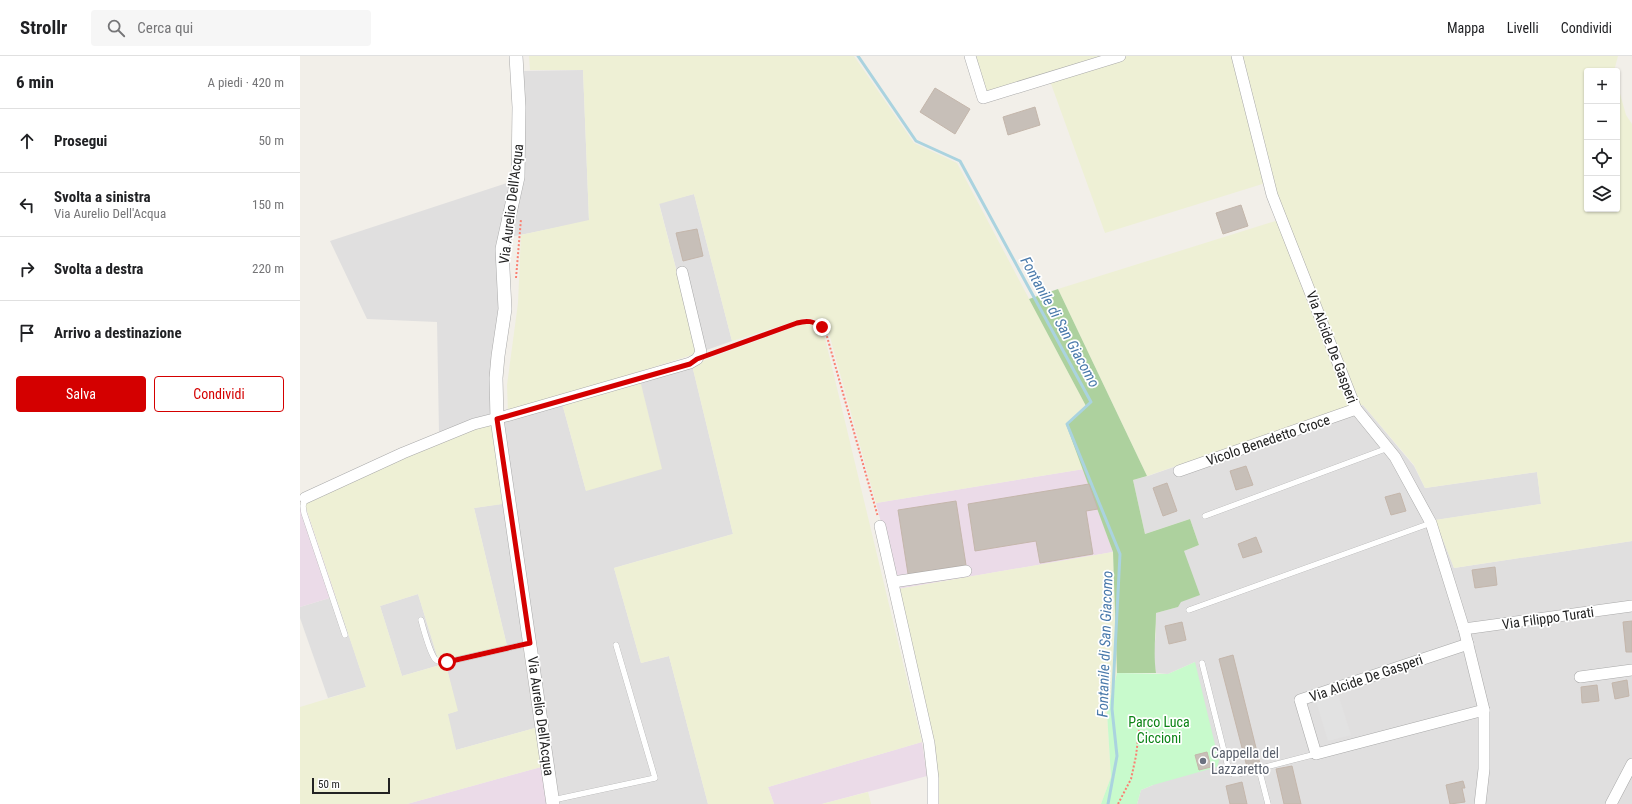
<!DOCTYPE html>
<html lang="it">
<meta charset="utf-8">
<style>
:root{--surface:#fff;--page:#f6f6f6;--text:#202124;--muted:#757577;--line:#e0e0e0;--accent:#d40000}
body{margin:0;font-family:"Roboto Condensed",sans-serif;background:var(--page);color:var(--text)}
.controls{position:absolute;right:12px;top:12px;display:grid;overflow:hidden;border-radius:4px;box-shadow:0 1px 3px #0004}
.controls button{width:36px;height:36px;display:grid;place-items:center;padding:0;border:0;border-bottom:1px solid var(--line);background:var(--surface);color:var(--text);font:20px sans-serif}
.scale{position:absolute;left:12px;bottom:10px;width:78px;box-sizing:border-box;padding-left:4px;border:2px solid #222;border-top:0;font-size:11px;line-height:14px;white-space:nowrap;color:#222;-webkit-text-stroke:3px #fff;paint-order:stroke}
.stop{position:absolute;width:12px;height:12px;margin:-9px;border:3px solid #d40000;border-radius:50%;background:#fff}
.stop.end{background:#d40000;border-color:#fff;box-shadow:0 1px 4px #0008}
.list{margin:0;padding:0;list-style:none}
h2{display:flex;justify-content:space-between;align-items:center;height:52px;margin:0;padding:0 16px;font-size:17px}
h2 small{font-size:13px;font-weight:400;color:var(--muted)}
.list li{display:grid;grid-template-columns:26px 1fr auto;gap:12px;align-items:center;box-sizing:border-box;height:64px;padding:0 16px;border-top:1px solid var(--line)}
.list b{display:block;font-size:15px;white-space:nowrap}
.list p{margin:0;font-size:13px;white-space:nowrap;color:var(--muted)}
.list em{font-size:13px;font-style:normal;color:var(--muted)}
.actions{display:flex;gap:8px;padding:12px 16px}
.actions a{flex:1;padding:9px 0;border:1px solid var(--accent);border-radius:4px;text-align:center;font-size:14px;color:var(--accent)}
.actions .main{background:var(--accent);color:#fff}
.icon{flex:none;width:22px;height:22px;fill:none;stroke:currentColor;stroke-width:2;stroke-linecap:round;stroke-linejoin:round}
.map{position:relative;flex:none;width:1332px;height:748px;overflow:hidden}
header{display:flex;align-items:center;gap:24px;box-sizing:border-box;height:56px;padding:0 20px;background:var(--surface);border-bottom:1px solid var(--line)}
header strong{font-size:19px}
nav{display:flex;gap:22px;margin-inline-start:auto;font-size:14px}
.search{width:280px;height:36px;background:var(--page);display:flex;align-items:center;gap:10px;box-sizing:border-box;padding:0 14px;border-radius:4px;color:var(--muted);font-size:15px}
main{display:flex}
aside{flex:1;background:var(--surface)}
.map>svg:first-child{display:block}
</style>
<header>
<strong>Strollr</strong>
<div class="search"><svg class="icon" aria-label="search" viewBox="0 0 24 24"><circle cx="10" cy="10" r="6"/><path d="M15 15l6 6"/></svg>Cerca qui</div>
<nav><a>Mappa</a><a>Livelli</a><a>Condividi</a></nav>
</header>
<main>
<aside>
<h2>6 min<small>A piedi · 420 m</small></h2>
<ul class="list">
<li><svg class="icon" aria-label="ahead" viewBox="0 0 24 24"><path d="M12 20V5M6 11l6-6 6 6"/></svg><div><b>Prosegui</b></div><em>50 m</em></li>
<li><svg class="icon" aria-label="left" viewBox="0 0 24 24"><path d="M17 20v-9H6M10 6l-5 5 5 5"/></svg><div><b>Svolta a sinistra</b><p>Via Aurelio Dell'Acqua</p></div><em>150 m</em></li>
<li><svg class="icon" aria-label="right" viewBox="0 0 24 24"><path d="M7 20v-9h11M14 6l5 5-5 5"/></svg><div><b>Svolta a destra</b></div><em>220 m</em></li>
<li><svg class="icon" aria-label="arrive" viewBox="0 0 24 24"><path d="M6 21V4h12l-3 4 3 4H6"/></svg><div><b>Arrivo a destinazione</b></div></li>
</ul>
<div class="actions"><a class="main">Salva</a><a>Condividi</a></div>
</aside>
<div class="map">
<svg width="1332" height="748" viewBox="0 0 1332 748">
<rect width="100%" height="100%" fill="#f2efe9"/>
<g fill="#e0dfdf">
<polygon points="283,14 289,165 210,181 221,15"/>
<polygon points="213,125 200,225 193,359 139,377 137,266 67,263 30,185"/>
<polygon points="394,138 432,285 398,297 359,147"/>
<polygon points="392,309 433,478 314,512 341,607 369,600 408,748 256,748 200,364 262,347 286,435 340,324"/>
<polygon points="1063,349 1114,410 1125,432 1237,416 1241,448 1136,464 1154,512 1332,485 1332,748 837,748 841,734 853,729 895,606 868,618 856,617 853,600 856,578 856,557 878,551 884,495 899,489 890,463 845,478 833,424 848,420 1042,352"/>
<polygon points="207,447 227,585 207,590 174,452"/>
<polygon points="118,538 140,609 102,620 80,550"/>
<polygon points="36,540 66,631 28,642 0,562 0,551"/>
<polygon points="223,591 235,672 156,694 147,658 157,655 146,609"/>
</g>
<g fill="#ebdbe8">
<polygon points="784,413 813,496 598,533 576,447"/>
<polygon points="4,447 36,540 0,551 0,449"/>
<polygon points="622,686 627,720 522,748 474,748 468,731"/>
<polygon points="241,711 247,748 107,748"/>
</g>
<g fill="#eef0d5">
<polygon points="229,0 554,0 614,87 657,107 786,350 766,368 784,413 576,447 528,274 519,264 505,262 432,285 394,138 359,148 398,297 208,357 207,329 218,247 221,179 289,164 283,14 230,14"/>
<polygon points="676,0 1318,0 1314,15 1287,15 1287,153 1317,153 1317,27 1326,59 1332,68 1332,485 1154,512 1135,464 1241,448 1237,416 1125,432 1114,409 1063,349 1042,352 847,420 758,233 985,162 972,125 805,177 750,25 687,36"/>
<polygon points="505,267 512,268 519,272 524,278 622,686 468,731 474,748 408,748 369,600 341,607 314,512 433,478 392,309"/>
<polygon points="340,324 362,413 286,435 262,347"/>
<polygon points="192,368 203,448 174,452 207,590 145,604 141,603 137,600 118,538 80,550 102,620 140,609 146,609 158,655 148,658 156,694 235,672 241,711 107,748 0,748 0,651 66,631 5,449 8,444 157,378"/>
<polygon points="813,496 817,617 807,657 811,721 801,748 638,748 598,533"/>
<polygon points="568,736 571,748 522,748"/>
</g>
<path fill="#add19e" d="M758,233L847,420L833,424L845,478L890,463L899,489L884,495L900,539L881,546L878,551L856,557C856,577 853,597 856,617H817L813,496L766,368L786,350L729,243Z"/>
<polygon fill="#c8facc" points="895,606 919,705 917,711 853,729 841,734 837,748 801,748 811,721 807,657 817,617 868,618"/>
<polygon fill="#e2e2e2" points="1038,638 1051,679 1028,685 1016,645"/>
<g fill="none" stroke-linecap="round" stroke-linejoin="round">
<polyline stroke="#aad3df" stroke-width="3" points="558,0 616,85 660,105 791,346 767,368 820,498 812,653 817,700 808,748"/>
</g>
<g fill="#c7bfb8" stroke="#c4b6ab">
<polygon points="635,32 670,53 655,78 620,56"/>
<polygon points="735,51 740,69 708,79 703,61"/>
<polygon points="941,149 948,170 923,178 916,157"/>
<polygon points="397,173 403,200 383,205 376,177"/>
<polygon points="946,410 953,429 936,434 930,415"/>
<polygon points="867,427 877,455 863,460 853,432"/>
<polygon points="789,428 798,453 786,455 793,498 740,507 736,485 675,495 668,448"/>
<polygon points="1100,437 1106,455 1091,459 1085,441"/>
<polygon points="656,445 666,509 608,518 598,454"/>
<polygon points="956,481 962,496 943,502 938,488"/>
<polygon points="1195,511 1197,529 1175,532 1172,514"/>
<polygon points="1332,565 1332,596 1326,596 1323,566"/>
<polygon points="882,566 886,584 869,588 865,570"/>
<polygon points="933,599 960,708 947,711 919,603"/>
<polygon points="1327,624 1329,640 1315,643 1312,627"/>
<polygon points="1297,629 1299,645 1282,647 1281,631"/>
<polygon points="907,696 911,711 899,714 895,699"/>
<polygon points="992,710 1001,748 984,748 976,713"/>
<polygon points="1163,725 1165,732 1162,732 1165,746 1150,748 1146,729"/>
<polygon points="942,726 947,748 930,748 926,730"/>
</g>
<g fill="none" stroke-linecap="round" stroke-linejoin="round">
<g stroke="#a9a9a9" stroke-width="6">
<g id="service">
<polyline points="5,442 3,450 4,457 45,579"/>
<polyline points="905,460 1088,392"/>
<polyline points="889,554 1131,467"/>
<path d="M121,564C124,574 129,595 135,603C138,606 142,606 147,606L230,587"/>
<polyline points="902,607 929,715 933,718 938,718 1016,698"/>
<polyline points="959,713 968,748"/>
<polyline points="253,744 355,722 316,589"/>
</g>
</g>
<g stroke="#a9a9a9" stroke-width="12">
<g id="minor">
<polyline points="670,0 683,42 820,0"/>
<polyline points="937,0 972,139 1056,353 1095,401 1131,467 1164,573 1184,654 1184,713 1180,748"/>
<polyline points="879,415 1056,353"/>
<polyline points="5,442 103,397 174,368 206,360 390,307 397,303 401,296 382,216"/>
<polyline points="580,470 629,687 633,722 633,748"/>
<polyline points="593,526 666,515"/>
<polyline points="1164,573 1332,550"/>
<polyline points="1168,588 1000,644 1016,698 1184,654"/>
<polyline points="1280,621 1332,614"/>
<polyline points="1311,748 1332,708"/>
</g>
</g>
<g stroke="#a9a9a9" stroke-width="14">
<polyline id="tertiary" points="216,0 219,51 218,121 202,193 205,253 198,300 196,322 197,363 253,748"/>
</g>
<g stroke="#fa8072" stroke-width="2" stroke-dasharray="2 2" stroke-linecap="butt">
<polyline points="216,222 221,163"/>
<path d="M411,298L497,267C512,264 517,265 526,277L578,461"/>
<polyline points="818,748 831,723 836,700 840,666"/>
</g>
<use href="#service" stroke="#fff" stroke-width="5.5"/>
<use href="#minor" stroke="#fff" stroke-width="11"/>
<use href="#tertiary" stroke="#fff" stroke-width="13"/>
</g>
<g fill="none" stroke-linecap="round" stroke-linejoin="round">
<path stroke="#d40000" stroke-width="5" d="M147,606L230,587L197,363L390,308L397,303L497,267C507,264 513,265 522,271"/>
</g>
<circle fill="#6b7280" stroke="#fff" stroke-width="1.5" cx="903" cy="705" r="4"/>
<g text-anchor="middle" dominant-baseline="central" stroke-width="3.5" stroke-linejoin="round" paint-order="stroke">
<g font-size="14" fill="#222" stroke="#fff">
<text transform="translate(211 148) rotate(-83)">Via Aurelio Dell'Acqua</text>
<text transform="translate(1032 291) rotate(69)">Via Alcide De Gasperi</text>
<text transform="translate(968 384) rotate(-19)">Vicolo Benedetto Croce</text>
<text transform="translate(1248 562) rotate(-8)">Via Filippo Turati</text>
<text transform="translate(1066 622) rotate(-19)">Via Alcide De Gasperi</text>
<text transform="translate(241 660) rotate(82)">Via Aurelio Dell'Acqua</text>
</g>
<g font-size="14" fill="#0c8416" stroke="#fff">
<text x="859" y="666">Parco Luca<tspan x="859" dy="16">Ciccioni</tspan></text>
</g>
<g font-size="14" fill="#5b616d" stroke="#fff" text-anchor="start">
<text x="911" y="697">Cappella del<tspan x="911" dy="16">Lazzaretto</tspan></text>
</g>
<g font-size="15" font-style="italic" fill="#4a7aab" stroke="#fff">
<text transform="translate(760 266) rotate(61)">Fontanile di San Giacomo</text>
<text transform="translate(805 588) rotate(-88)">Fontanile di San Giacomo</text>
</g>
</g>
</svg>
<div class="controls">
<button>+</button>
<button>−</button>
<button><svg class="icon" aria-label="locate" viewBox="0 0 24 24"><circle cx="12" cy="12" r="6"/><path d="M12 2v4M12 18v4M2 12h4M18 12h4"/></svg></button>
<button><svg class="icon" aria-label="layers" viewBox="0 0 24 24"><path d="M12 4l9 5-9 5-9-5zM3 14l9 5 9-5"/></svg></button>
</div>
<div class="scale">50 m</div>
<div class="stop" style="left:147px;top:606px"></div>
<div class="stop end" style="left:522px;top:271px"></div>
</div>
</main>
